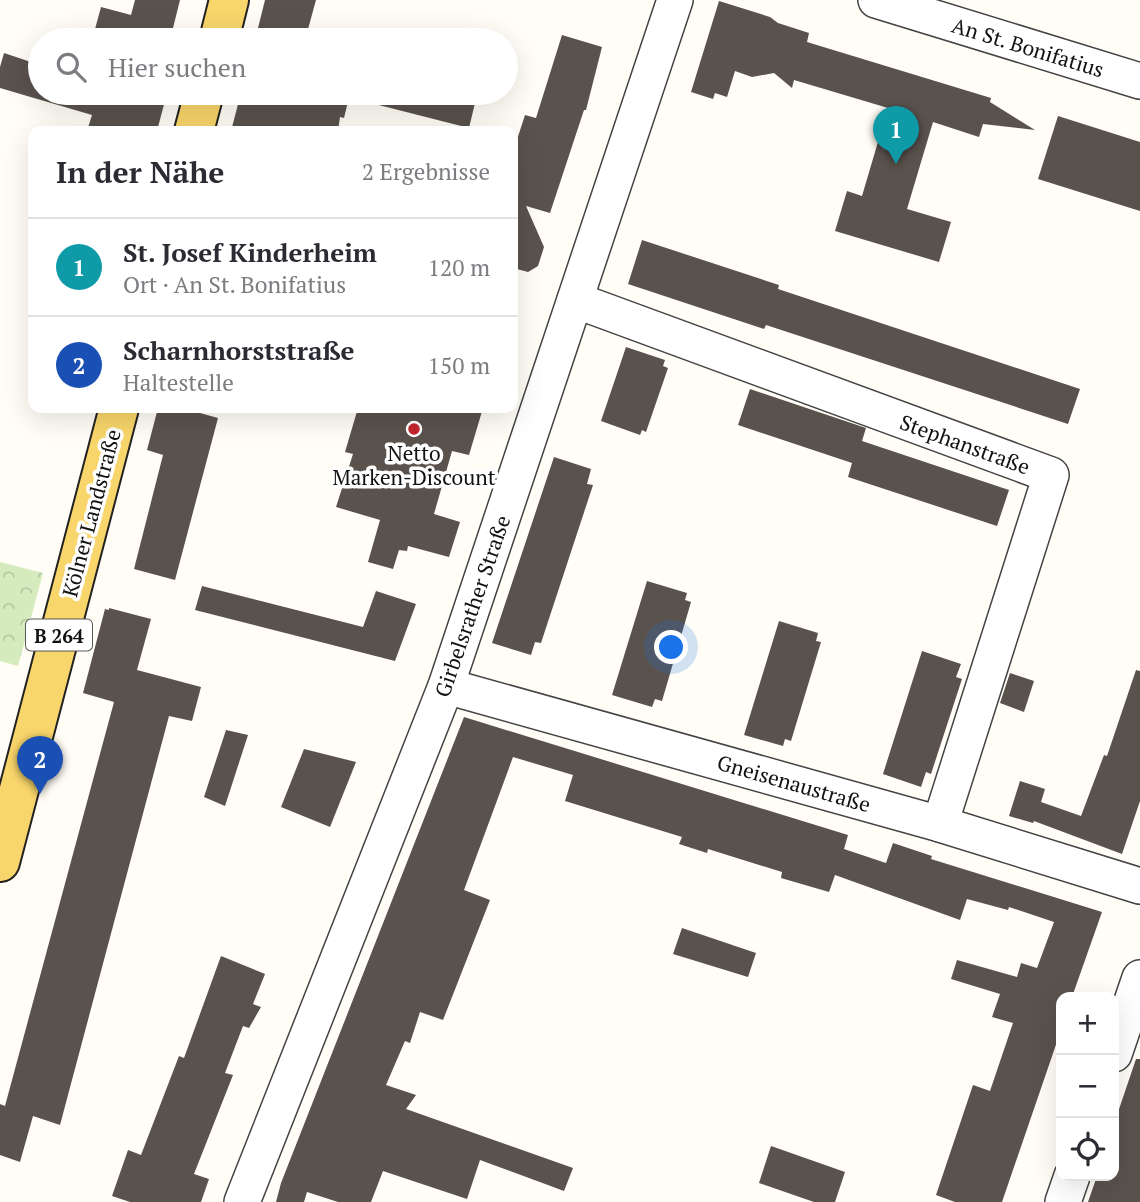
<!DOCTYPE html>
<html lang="de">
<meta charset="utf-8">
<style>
:root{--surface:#fff;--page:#f2f2f3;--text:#2b2b33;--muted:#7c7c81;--line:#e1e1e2;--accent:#c4262e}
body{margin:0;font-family:"PT Serif",serif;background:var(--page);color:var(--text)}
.controls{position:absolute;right:21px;bottom:21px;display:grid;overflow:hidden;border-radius:14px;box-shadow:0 7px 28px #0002}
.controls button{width:63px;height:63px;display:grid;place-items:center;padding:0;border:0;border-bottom:2px solid var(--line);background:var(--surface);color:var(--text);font:35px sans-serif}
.you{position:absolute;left:672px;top:648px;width:24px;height:24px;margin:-18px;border:5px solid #fff;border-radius:50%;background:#1a73e8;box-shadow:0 0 0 10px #1a73e833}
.badge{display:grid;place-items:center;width:46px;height:46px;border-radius:50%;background:var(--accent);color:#fff;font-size:23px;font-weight:700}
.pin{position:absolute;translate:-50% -58px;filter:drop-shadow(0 2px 4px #0008)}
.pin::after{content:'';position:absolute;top:37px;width:24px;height:21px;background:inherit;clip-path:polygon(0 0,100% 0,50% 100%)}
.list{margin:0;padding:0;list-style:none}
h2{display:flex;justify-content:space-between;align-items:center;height:91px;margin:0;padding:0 28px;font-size:30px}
h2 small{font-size:23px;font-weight:400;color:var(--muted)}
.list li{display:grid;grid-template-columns:46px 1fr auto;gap:21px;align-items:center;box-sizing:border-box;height:98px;padding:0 28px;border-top:2px solid var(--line)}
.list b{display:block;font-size:26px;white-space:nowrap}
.list p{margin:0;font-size:23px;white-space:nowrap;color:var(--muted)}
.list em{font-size:23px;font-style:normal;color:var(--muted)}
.icon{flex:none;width:38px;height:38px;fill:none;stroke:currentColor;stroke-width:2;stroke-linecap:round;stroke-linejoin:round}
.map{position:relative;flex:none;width:1140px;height:1202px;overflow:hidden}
.search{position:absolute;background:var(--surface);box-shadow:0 7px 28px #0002;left:28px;top:28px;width:490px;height:77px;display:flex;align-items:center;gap:18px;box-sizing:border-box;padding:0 24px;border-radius:38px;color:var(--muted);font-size:26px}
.panel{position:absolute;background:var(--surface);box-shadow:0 7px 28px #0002;left:28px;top:126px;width:490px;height:287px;border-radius:14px}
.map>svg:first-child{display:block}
</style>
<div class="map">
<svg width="1140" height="1202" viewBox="0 0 1140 1202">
<defs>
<pattern id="park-crowns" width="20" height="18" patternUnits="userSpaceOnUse" patternTransform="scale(1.75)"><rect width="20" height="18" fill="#d5ebbd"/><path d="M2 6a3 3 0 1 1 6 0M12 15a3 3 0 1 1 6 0" fill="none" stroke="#b6c8a1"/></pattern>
</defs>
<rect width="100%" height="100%" fill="#fffdf5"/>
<polygon fill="url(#park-crowns)" points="0,562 43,573 18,666 0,661"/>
<g fill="#5a524d">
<polygon points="135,0 180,0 170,40 92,40 101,7 131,15"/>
<polygon points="265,0 316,0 305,40 255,40"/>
<polygon points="719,1 770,17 778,23 809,33 807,42 991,98 990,102 1035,130 983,124 979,137 933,122 907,209 951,222 939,262 835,231 847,191 862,196 888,108 794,80 792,88 774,73 752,77 735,71 727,97 715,93 713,99 691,92"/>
<polygon points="562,35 602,47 586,110 584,110 550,213 526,206 544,247 538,266 528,272 513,268 513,152 525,115 536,118"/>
<polygon points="4,53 40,65 40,93 167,93 157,131 87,131 92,115 0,88 0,67"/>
<polygon points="241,93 350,93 344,118 340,117 338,131 231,131"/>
<polygon points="365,93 436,93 475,103 469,128 363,101"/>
<polygon points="1058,116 1140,142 1140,211 1038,179"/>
<polygon points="642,240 779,285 778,289 1080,389 1068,424 766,325 764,329 628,284"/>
<polygon points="626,347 665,360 663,366 668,368 646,432 642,430 640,435 601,421"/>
<polygon points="750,389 866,428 862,441 1009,490 997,526 848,477 852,463 738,425"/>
<polygon points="158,408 182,408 218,418 175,580 134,569 163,455 147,450"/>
<polygon points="358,408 483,408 469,455 452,451 434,514 460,522 449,557 408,546 407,551 399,550 393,569 368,562 380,520 336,507 353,454 345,452"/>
<polygon points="554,457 591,469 587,484 593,485 541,643 535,642 531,655 492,643"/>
<polygon points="647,581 687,593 685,600 691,602 662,701 655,699 652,707 612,695"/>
<polygon points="202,586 363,627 376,591 416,604 395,661 195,610"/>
<polygon points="109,608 151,619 137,670 201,687 192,721 169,716 60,1125 33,1116 20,1162 0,1155 0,1104 5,1106 114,702 83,693 105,609 109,610"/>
<polygon points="779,621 818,633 816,641 821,642 791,741 785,739 783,746 744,735"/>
<polygon points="922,651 961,664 956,677 962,679 931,774 926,772 921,787 883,774"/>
<polygon points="1136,670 1140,671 1140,801 1122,854 1034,821 1033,823 1009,816 1020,781 1045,789 1041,802 1081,816 1104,755 1107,756"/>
<polygon points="1010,673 1034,681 1024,712 1000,703"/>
<polygon points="464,717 848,835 844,849 886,863 893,843 932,856 931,859 1102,912 1072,997 1061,997 1061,1030 1002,1202 955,1202 936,1195 973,1085 990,1091 1013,1023 992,1017 1000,994 951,979 957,960 1017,977 1021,963 1037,968 1054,922 1009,907 1008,910 967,899 960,920 835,875 829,892 781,878 782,872 708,849 707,853 679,844 682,837 565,801 573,775 513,757 464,890 490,900 443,1020 420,1012 410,1043 405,1041 386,1085 416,1095 406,1109 573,1168 564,1191 480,1160 467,1199 383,1171 371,1202 338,1202 307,1192 304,1202 276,1202 281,1183"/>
<polygon points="226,730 248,735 225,806 204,797"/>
<polygon points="304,749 356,762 330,827 281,807"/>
<polygon points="682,928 756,953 748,977 673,954"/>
<polygon points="221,956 265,974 253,1004 261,1007 249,1028 243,1026 225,1073 233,1075 194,1174 209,1179 201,1202 130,1202 112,1196 128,1150 141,1155 179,1056 184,1058"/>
<polygon points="1136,1059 1140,1059 1140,1202 1088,1202 1097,1176 1114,1176 1114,1124"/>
<polygon points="771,1146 845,1172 835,1202 814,1202 759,1183"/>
</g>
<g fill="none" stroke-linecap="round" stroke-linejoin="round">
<g stroke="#444" stroke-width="38">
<g id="minor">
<polyline points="876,0 1140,81"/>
<polyline points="575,300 1051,475 940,824"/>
<polyline points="446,686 940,824 1140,886"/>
<polyline points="1114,1054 1140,978"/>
<polyline points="242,1202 446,686 675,0"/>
<polyline points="1063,1202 1072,1176"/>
</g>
</g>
<g stroke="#222" stroke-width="42">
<g id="major">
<polyline points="219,40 229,0"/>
<polyline points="194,131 204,93"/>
<polyline points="0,862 119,408"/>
</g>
</g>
<use href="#minor" stroke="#fff" stroke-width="35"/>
<use href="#major" stroke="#f9d66b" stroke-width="38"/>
</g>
<circle fill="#c4262e" stroke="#fff" stroke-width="2.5" cx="414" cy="429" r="7"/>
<g text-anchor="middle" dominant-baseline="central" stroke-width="7" stroke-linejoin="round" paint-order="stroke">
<rect fill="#fff" stroke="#585858" stroke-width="2" x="26" y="619.5" width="66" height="31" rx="5"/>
<g font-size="19" font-weight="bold" fill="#111">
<text x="59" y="635">B 264</text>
</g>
<g font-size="21" fill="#111" stroke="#fff">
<text transform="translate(1028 47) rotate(17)">An St. Bonifatius</text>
<text transform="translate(965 444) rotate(20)">Stephanstraße</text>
<text transform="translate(91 513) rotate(-75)">Kölner Landstraße</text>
<text transform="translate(472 606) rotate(-71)">Girbelsrather Straße</text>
<text transform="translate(794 783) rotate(16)">Gneisenaustraße</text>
</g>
<g font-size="21" fill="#111" stroke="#fff">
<text x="414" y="453">Netto<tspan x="414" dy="24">Marken-Discount</tspan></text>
</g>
</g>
</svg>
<div class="controls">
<button>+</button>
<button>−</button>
<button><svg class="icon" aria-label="locate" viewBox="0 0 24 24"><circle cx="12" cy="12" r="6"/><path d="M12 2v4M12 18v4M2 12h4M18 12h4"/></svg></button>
</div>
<div class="you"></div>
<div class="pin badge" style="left:896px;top:164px;background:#0f9aa8">1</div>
<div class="pin badge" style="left:40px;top:794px;background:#1a4fb4">2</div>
<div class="search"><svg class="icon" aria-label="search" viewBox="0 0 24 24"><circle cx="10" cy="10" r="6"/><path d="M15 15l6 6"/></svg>Hier suchen</div>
<section class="panel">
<h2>In der Nähe<small>2 Ergebnisse</small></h2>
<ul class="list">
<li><span class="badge" style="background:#0f9aa8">1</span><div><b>St. Josef Kinderheim</b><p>Ort · An St. Bonifatius</p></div><em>120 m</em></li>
<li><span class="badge" style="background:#1a4fb4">2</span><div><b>Scharnhorststraße</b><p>Haltestelle</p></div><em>150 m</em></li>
</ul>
</section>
</div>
